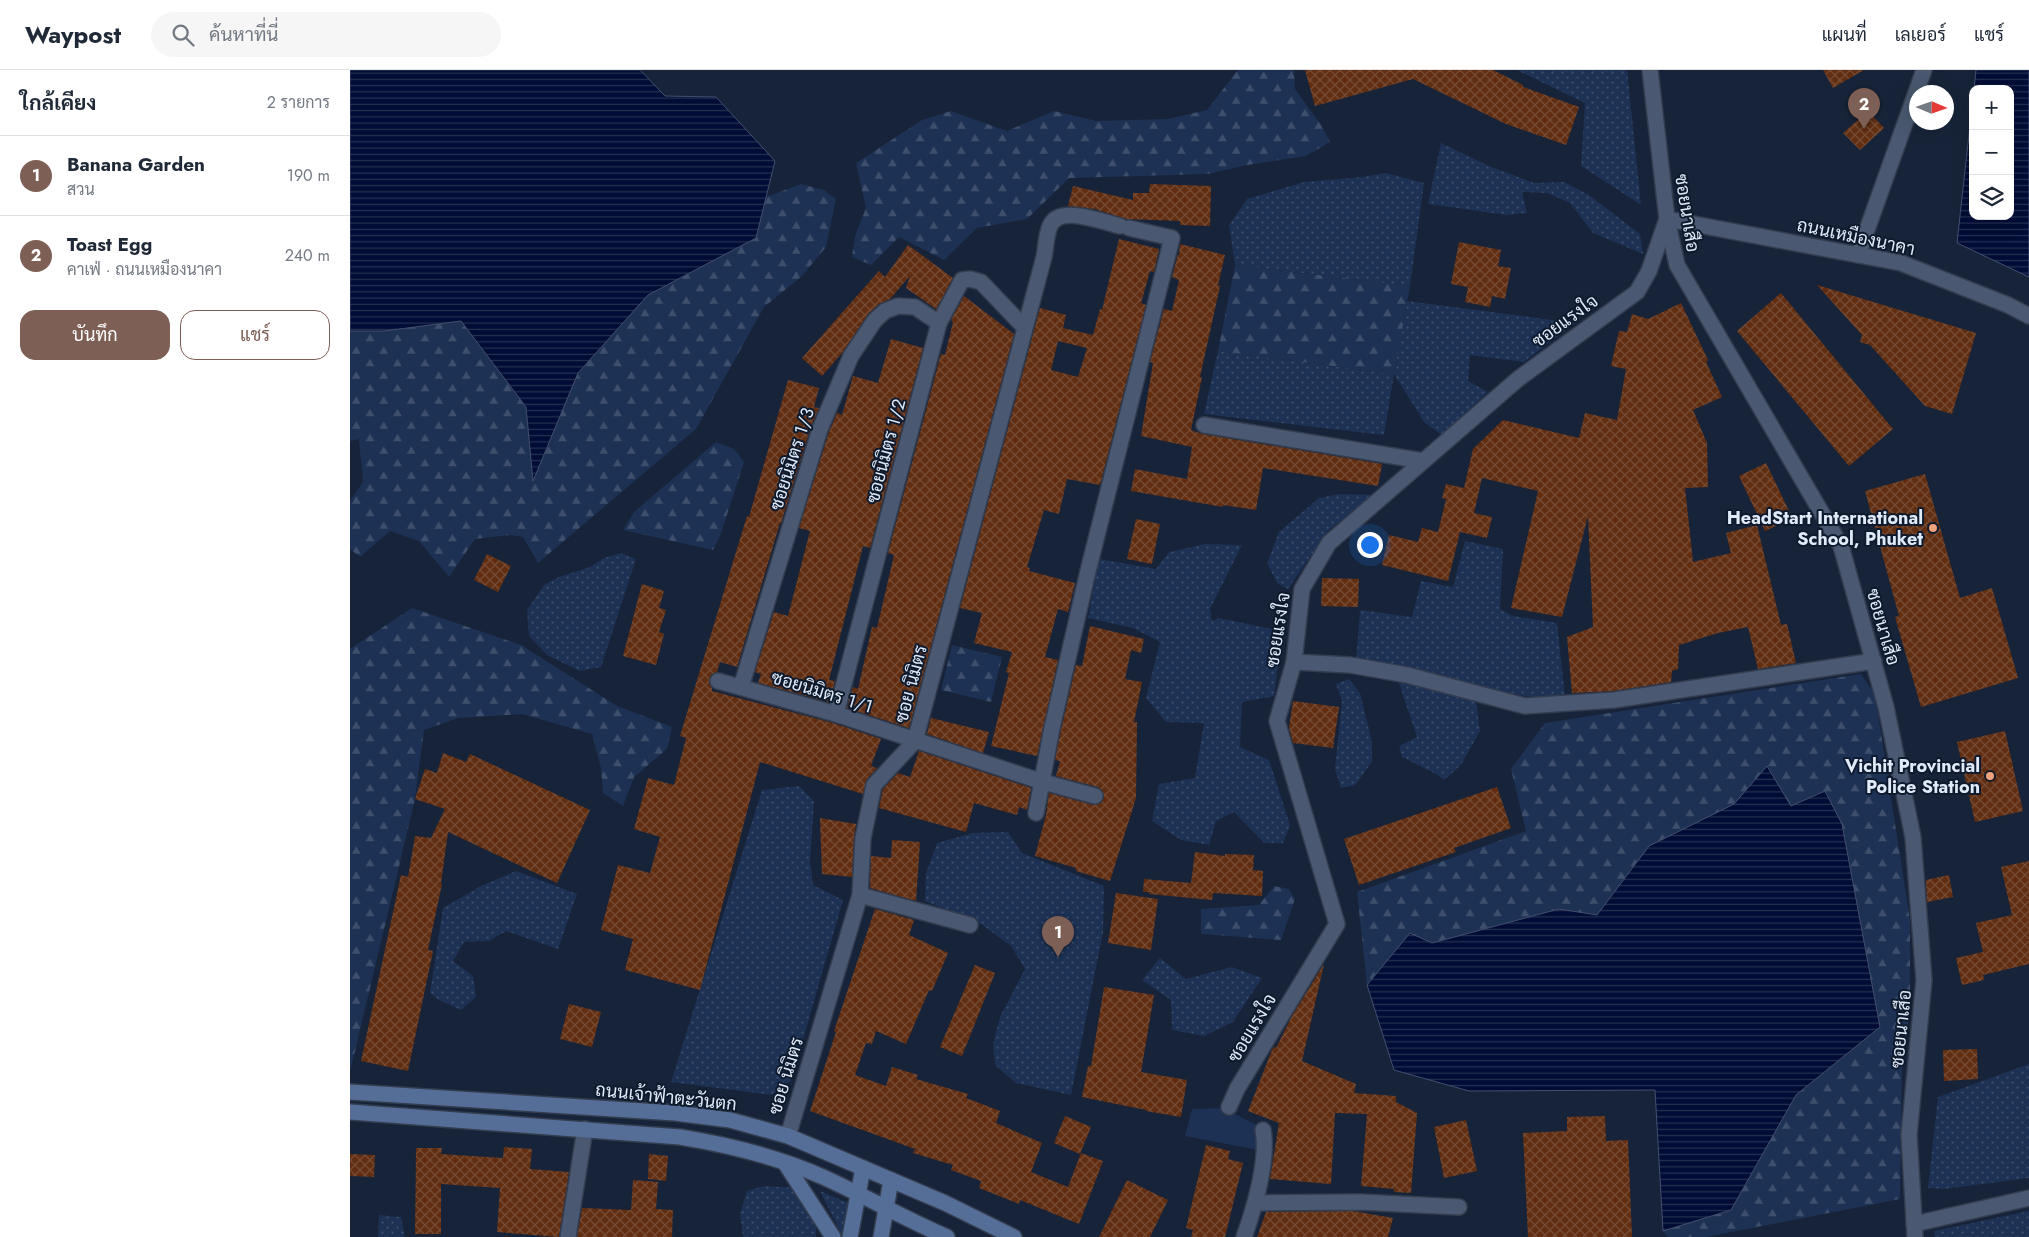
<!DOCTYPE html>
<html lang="th">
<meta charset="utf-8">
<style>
:root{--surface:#fff;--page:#f6f6f7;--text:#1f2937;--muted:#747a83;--line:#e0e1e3;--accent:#7d5f56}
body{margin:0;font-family:Jost,Sarabun,sans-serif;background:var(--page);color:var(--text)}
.controls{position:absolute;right:15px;top:15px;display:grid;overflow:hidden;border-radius:10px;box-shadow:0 5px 20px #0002}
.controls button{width:45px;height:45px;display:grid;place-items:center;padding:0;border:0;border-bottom:1px solid var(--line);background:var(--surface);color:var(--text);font:25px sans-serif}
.compass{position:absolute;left:1559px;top:15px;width:45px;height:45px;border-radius:50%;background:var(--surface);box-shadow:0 5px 20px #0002;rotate:92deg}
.you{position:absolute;left:1019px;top:474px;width:18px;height:18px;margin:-12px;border:4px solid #fff;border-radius:50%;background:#1a73e8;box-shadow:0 0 0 8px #1a73e833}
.badge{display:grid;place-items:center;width:32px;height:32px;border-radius:50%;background:var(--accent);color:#fff;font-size:16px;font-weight:700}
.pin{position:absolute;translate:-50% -41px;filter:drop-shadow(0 1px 2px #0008)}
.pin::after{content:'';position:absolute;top:26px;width:18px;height:15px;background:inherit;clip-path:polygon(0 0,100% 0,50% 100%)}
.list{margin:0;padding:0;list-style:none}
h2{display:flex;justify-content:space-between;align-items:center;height:65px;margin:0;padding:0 20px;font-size:21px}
h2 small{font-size:16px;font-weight:400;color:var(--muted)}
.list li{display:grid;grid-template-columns:32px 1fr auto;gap:15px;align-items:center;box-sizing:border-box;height:80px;padding:0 20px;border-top:1px solid var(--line)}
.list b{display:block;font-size:19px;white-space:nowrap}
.list p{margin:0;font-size:16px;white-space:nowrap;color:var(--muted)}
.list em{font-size:16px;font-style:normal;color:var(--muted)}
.actions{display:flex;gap:10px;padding:15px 20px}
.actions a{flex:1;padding:11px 0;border:1px solid var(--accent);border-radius:15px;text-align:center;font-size:18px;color:var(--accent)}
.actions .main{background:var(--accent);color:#fff}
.icon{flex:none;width:28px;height:28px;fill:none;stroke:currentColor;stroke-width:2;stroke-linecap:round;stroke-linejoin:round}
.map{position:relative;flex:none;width:1679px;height:1167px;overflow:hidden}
header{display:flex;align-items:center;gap:30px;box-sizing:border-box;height:70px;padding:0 25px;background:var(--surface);border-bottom:1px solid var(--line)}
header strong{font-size:24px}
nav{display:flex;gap:28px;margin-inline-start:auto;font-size:18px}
.search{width:350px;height:45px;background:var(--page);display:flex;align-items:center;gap:12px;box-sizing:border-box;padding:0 18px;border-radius:28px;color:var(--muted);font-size:19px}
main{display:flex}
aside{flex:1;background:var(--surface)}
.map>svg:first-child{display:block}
</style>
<header>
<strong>Waypost</strong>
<div class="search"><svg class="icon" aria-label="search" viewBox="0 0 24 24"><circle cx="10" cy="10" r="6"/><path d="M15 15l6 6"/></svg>ค้นหาที่นี่</div>
<nav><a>แผนที่</a><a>เลเยอร์</a><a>แชร์</a></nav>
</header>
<main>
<aside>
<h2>ใกล้เคียง<small>2 รายการ</small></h2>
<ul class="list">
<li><span class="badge">1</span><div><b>Banana Garden</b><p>สวน</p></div><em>190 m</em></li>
<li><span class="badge">2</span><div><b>Toast Egg</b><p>คาเฟ่ · ถนนเหมืองนาคา</p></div><em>240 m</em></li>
</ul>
<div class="actions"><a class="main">บันทึก</a><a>แชร์</a></div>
</aside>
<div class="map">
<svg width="1679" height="1167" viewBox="0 0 1679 1167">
<defs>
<pattern id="grass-dots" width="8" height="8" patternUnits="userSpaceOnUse" patternTransform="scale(1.25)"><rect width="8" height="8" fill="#1c3153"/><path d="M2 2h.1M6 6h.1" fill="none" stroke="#3d4f6c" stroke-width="1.8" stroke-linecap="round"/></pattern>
<pattern id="forest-firs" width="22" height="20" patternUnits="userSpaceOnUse" patternTransform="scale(1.25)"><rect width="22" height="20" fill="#1c3153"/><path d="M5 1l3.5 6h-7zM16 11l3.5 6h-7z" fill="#3d4f6c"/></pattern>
<pattern id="water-rules" width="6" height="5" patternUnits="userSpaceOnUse" patternTransform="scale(1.25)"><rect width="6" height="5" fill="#000c35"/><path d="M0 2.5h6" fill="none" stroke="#253053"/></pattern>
<pattern id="building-cross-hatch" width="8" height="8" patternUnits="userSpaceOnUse" patternTransform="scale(1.25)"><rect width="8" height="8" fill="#612e12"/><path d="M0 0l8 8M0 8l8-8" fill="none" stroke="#774c35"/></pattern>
</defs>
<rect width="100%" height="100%" fill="#172338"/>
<g fill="url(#grass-dots)">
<polygon points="1167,0 1277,0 1291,135 1231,96 1235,33"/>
<polygon points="1091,73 1139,96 1184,113 1214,112 1239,125 1290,164 1293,184 1243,163 1220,133 1197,123 1172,122 1177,143 1157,145 1078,134"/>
<polygon points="1036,103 1074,113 1060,216 885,195 879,155 897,129 954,112 1012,107"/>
<polygon points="1057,231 1225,253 1174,292 1120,285 1118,311 1138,322 1092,365 1074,352 1044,304 1034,365 854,344 868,281 1044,304"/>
<polygon points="989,424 1023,425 978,461 938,519 927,513 917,493 929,462 969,428"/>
<polygon points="1115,471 1153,479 1150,539 1163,546 1207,553 1215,627 1183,627 1157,623 1102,608 1006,591 1010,540 1062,547 1071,511 1103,517"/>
<polygon points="855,474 892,475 860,539 862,551 869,548 932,561 924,626 892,632 890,677 919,690 940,755 933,773 914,773 884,742 866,751 859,775 831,770 802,751 809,714 845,708 854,653 816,652 796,628 810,572 783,558 738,548 749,489 806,499 819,482"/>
<polygon points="271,483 286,489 251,597 230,601 197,585 179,566 177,540 194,515 209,507 240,497 254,488"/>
<polygon points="999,609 1010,623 1022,672 1022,692 1005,715 991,718 985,699 992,631 986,614"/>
<polygon points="1048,610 1083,617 1126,631 1130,661 1111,695 1094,710 1086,704 1052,687 1049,676 1067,667"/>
<polygon points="449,716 464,731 460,791 463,815 493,830 441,1011 421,1025 321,1012 412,720"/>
<polygon points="658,762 672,783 754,816 753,862 721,1025 666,1013 645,995 643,974 650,947 675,899 661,876 631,854 575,831 576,803 587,773 623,763"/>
<polygon points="166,801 227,824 208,879 156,861 139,871 114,872 103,891 123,906 126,927 111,940 89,930 80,923 93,838 131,816"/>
<polygon points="810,888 836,909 882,897 912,908 883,952 854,966 822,960 821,930 792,910"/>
<polygon points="1679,994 1679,1108 1594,1119 1578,1118 1588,1027"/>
<polygon points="414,1116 449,1118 466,1157 466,1167 393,1167 390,1144 397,1121"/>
<polygon points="470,1121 513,1139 493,1167"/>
<polygon points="1679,1141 1679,1167 1585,1167 1584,1161"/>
<polygon points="29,1145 51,1147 55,1167 28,1167"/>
</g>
<g fill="url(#forest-firs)">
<polygon points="888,0 944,0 945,19 971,55 980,72 956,86 897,95 858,104 719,108 677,149 627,158 594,190 549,167 521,195 502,187 505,166 516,138 506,93 572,50 601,41 657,61 704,41 746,51 818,49 857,40"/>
<polygon points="451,114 474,120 486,129 476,177 452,206 414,237 346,359 188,493 173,467 161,465 125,469 99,507 69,471 40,461 10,487 0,479 0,431 13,412 9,369 0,371 0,261 34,261 111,251 176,337 183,410 228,303 298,225 406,168 416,127"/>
<polygon points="885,195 1060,216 1044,304 868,281"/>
<polygon points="366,372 384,379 394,392 370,466 363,480 273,460 284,442"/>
<polygon points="62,538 171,575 267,636 322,657 317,679 284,707 273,736 253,723 251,698 242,664 172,644 108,648 74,660 65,729 0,1002 0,579"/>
<polygon points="602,575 652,587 641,632 591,620"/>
<polygon points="1511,604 1525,625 1560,850 1560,938 1552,997 1550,1129 1356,1167 1318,1167 1313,1161 1381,1140 1446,1025 1530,957 1492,754 1475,721 1441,736 1417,697 1384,734 1299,776 1247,845 1209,839 1082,873 1060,863 1017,915 1007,822 1176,761 1161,699 1195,653"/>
<polygon points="924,816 939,819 945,829 931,870 851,864 851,839 909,835"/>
</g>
<polygon fill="#1c3153" points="872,1038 905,1054 908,1080 835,1066 842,1039"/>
<g fill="url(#water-rules)" stroke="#444f70">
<polygon points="0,0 290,0 315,26 366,27 425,91 406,168 298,225 228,303 183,411 176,337 111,251 34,261 0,261"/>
<polygon points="1626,0 1679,0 1679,207 1607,173 1623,28 1623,146 1660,146 1660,19 1624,19"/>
<polygon points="1417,696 1441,736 1475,721 1492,754 1530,957 1446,1025 1381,1140 1313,1161 1305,1020 1119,1021 1044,1000 1017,915 1060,863 1082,873 1209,839 1247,845 1299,776 1384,734"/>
</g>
<g fill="url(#building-cross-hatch)" fill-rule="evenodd">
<polygon points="955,0 1143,0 1173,15 1173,17 1229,37 1216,75 1156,54 1063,9 965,36"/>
<polygon points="1473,0 1514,0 1483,18"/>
<polygon points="1518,41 1534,58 1510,80 1493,63"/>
<polygon points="800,114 861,116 860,156 830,155 830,151 776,149 745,139 718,136 723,116 783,130 783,123 799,123"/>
<path d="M769,169L809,179L804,202L800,201L791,233L796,235L750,415L717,409L709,444L694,440L677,497L680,498L679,501L725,513L718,542L708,539L695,587L708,590L687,686L641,676L659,603L656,602L662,582L624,573L632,543L610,538L690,238L716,245L713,258L743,265L750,239L752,240ZM708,271L737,278L728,307L701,300Z"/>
<polygon points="1109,172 1151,180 1148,196 1161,198 1155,229 1142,226 1140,237 1115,232 1118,217 1101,214"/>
<polygon points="830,174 875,185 868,215 870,216 850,307 852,307 841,360 852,364 1032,394 1028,416 913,398 906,440 873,435 873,437 781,421 785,399 837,409 842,377 791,366 803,293 800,292 814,239 822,241 829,210 822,207 828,184 829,185"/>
<polygon points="558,175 603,208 586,239 556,218 560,206 540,229 529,234 519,243 492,283 472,306 452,288 529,201 535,207"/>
<polygon points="1467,215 1626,263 1602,344 1575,336 1520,275 1510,272 1512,265"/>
<polygon points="1431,223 1543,359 1499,396 1387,261"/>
<polygon points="614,226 664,264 559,658 497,638 503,617 508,619 522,557 527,558 544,485 538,483 591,284 595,285 603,252 601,250"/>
<polygon points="1331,233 1358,290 1356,292 1372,327 1343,340 1357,373 1358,417 1335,418 1343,492 1381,483 1376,463 1407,455 1431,555 1437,554 1446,593 1408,599 1398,557 1368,563 1329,575 1328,599 1322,601 1321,612 1263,621 1222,623 1217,567 1243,557 1238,446 1212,547 1161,538 1188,421 1132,408 1124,443 1142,447 1137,468 1110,462 1098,511 1032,495 1039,465 1068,472 1072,458 1088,462 1096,429 1092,428 1096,414 1114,418 1123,379 1153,350 1229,368 1235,343 1267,350 1276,299 1261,296 1269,261 1277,262 1282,244 1298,249"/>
<polygon points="541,269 573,278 520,478 513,476 479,610 485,611 479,632 408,613 411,604 405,602 424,542 438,546 460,461 449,458 479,362 487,343 492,345 503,306 528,313"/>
<polygon points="438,310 469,318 464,337 469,338 461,356 431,453 430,453 387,597 370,592 367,602 361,605 359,613 362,618 362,621 483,653 531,669 521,696 527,698 517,709 513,724 410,692 350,920 275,900 283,869 251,860 268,795 300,803 310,767 284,759 298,708 324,715 336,668 330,666 397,446 399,447"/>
<polygon points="1416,393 1441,445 1428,455 1415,461 1389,406"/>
<polygon points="1575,404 1610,528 1642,518 1668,608 1571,637 1545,547 1549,546 1515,421"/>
<polygon points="786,449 810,454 802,494 777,489"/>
<polygon points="137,484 161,496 148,522 124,510"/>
<polygon points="972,508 1009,509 1008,537 971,536"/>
<polygon points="292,514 314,521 309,538 316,540 309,562 314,564 306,595 273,586"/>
<polygon points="740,556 794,569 791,583 781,580 775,609 792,612 784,652 787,652 786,728 760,811 726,801 726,798 685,786 696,745 699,723 743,735 751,733 754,728 752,720 748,717 706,706 710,691 705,690 711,660 726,595 732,596"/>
<polygon points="943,631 989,637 983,678 943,673 939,657"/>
<polygon points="581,648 639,662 633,683 577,664"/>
<polygon points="1655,661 1673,741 1625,752 1607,672"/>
<polygon points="569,681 681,718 677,740 669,737 667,745 624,733 616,762 529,738 533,719 548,703 560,707"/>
<polygon points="93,683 116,692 120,684 240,740 207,813 98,762 91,813 92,814 78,880 83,881 58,1001 11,991 51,805 58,807 65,766 81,768 95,739 65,729 75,699 87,703"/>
<polygon points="1147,717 1161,758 1104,778 1106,782 1009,815 994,769"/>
<polygon points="470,748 506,754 504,767 502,807 472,804"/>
<polygon points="542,770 570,772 566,831 520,818 521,786 541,788"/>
<polygon points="845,782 875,786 875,784 904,785 903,800 913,801 912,826 863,823 862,830 799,824 799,822 793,822 794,809 841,813"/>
<polygon points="1679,791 1679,894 1633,905 1634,910 1612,915 1606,888 1633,882 1626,853 1662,845 1651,797"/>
<polygon points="1599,805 1603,827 1577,832 1576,810"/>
<polygon points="766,823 808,829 801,880 758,873"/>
<polygon points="525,839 564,850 559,865 598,883 582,921 579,920 556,974 526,961 522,974 516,973 505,1005 536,1016 542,997 568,1005 566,1009 618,1024 616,1028 650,1041 646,1053 692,1073 681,1102 718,1117 731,1083 753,1091 729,1154 670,1130 669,1134 629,1118 631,1111 601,1100 603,1095 563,1083 565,1079 460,1041 486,962 484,961"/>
<polygon points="974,894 952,991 1006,1014 1004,1023 1046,1026 1046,1032 1067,1043 1061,1123 1044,1122 1044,1119 1011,1116 1017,1044 985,1043 981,1114 920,1109 929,1053 898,1041 922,980 924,977 926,978 942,946"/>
<polygon points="625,895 645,903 612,986 590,977"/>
<polygon points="754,917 804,925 791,1002 837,1010 831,1047 796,1041 796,1040 732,1027 738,996 741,996"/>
<polygon points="219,934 251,942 242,977 210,969"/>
<polygon points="1627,979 1628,1009 1594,1011 1593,980"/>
<polygon points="715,1046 741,1057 730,1084 704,1073"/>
<polygon points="1255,1046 1256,1071 1278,1070 1282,1167 1178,1167 1173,1063 1217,1061 1217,1047"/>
<polygon points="1116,1050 1127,1101 1094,1108 1084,1057"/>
<polygon points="856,1075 880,1081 878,1089 893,1093 875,1167 841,1167 843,1160 836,1158"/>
<polygon points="154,1077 182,1079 180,1099 219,1102 209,1167 147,1162 150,1118 91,1114 91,1164 65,1164 66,1078 92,1078 91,1084 153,1088"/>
<polygon points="0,1084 25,1085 24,1107 0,1106"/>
<polygon points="299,1084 318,1086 316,1111 298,1109"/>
<polygon points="283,1110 308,1112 306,1139 323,1140 322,1167 227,1167 232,1138 281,1140"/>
<polygon points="777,1110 818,1130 800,1167 749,1167"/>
<polygon points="1003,1141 1043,1148 1038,1167 907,1167 916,1142"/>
</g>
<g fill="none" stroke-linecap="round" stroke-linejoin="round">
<g stroke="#343d4f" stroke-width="18">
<g id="minor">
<polyline points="1317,149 1327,195 1491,476 1536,637 1563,767 1574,910 1559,1065 1565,1167"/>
<polyline points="1508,185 1574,0"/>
<polyline points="854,355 1073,391"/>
<polyline points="944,592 1000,595 1057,605 1175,636 1264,630 1524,591"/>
<polyline points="368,611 486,644 693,712 745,726"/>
<polyline points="391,617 470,359 501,286 525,250 535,241 548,236 565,237 589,253"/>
<polyline points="486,644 589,253 612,210 620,209 631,212 674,257"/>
<polyline points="686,743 702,658 738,501 822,168 779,158"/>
<polyline points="510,825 620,855"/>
<polyline points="879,1037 887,1019 987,854 927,651 944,592 952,519 979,473 1168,309 1287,222 1299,201 1317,149"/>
<path d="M438,1066L510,825L513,768L524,715L565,671L694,187C696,177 696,165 700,156C709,134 753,152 770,156"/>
<polyline points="906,1133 1010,1132 1109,1137"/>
<polyline points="1564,1154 1679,1128"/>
<polyline points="218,1167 235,1059"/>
<path d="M894,1167C904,1139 919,1089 913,1060"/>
</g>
</g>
<g stroke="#343d4f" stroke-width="18">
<polyline id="tertiary" points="1300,0 1317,149 1551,193 1658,235 1679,246"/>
</g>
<g stroke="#343d4f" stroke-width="18">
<g id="secondary">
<polyline points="0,1022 325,1043 380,1050 438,1066 595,1133 664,1167"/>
<path d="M0,1042L330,1067C379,1075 428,1087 473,1107C515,1126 555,1149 597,1167"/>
<polyline points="435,1093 483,1167"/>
<polyline points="500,1167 513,1098"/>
<polyline points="531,1167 541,1110"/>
</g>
</g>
<use href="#minor" stroke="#4a5971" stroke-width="15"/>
<use href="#tertiary" stroke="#4a5971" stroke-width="15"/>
<use href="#secondary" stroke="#556e97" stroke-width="15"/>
</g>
<g fill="#f1a17b" stroke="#0e1a2e" stroke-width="2">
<circle cx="1583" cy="458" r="5"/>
<circle cx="1640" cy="706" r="5"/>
</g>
<g text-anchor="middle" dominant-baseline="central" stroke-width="4" stroke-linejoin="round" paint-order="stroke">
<g font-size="18" fill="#e1eaf8" stroke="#0e1a2e">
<text transform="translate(1337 143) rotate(81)">ซอยนาเสือ</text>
<text transform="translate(1506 167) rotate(12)">ถนนเหมืองนาคา</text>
<text transform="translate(1215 251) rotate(-36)">ซอยแรงใจ</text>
<text transform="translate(536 381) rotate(-75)">ซอยนิมิตร 1/2</text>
<text transform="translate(442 389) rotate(-72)">ซอยนิมิตร 1/3</text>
<text transform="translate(1533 557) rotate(74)">ซอยนาเสือ</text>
<text transform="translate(928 560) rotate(-81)">ซอยแรงใจ</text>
<text transform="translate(561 614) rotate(-75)">ซอย นิมิตร</text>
<text transform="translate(472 622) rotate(17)">ซอยนิมิตร 1/1</text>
<text transform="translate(902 958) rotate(-59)">ซอยแรงใจ</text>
<text transform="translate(1551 959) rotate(-84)">ซอยนาเสือ</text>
<text transform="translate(436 1006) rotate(-73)">ซอย นิมิตร</text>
<text transform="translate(316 1027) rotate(6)">ถนนเจ้าฟ้าตะวันตก</text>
</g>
<g font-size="18" font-weight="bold" fill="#e1eaf8" stroke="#0e1a2e" text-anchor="end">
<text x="1573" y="448">HeadStart International<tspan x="1573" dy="21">School, Phuket</tspan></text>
<text x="1630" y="696">Vichit Provincial<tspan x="1630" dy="21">Police Station</tspan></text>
</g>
</g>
</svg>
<div class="controls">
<button>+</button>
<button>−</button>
<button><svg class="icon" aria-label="layers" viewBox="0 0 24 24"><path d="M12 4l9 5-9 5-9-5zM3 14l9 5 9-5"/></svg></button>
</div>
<svg class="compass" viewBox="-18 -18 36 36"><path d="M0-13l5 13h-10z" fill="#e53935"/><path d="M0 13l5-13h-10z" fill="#747a83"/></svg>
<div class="you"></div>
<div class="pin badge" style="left:708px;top:887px">1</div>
<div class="pin badge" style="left:1514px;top:59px">2</div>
</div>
</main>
